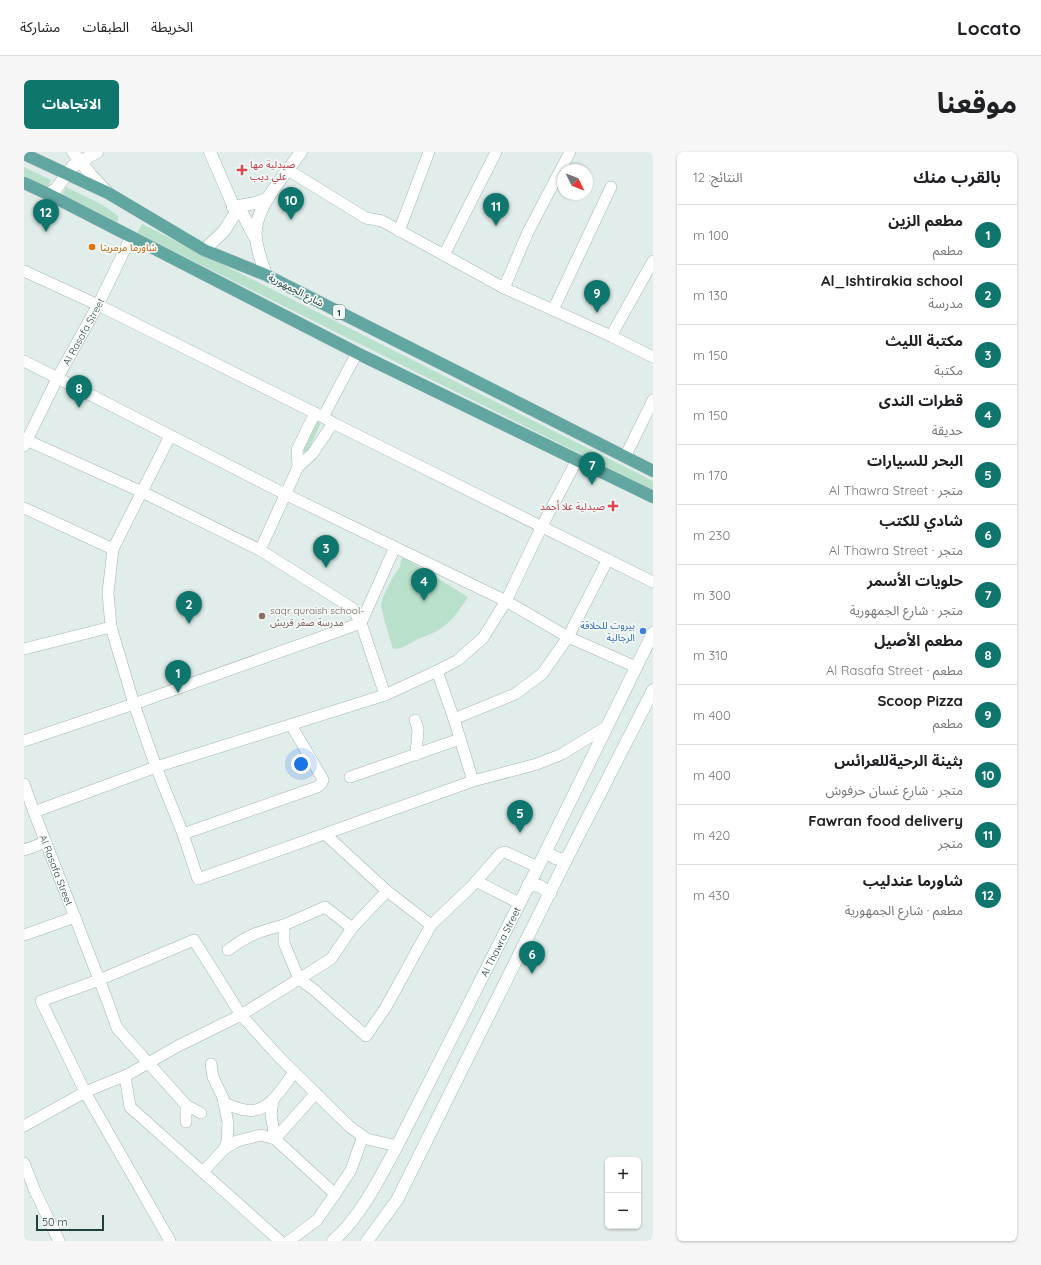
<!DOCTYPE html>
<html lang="ar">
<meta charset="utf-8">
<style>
:root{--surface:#fff;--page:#f6f6f6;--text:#202124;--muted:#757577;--line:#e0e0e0;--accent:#0f766e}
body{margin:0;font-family:Quicksand,"Noto Sans Arabic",sans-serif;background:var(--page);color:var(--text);direction:rtl}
.controls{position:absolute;right:12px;bottom:12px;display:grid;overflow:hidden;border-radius:6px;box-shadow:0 1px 3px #0004}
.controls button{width:36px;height:36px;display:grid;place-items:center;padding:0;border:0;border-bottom:1px solid var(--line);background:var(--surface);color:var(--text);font:20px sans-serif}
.compass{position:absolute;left:533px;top:12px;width:36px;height:36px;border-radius:50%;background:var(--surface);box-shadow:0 1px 3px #0004;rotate:133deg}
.scale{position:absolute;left:12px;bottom:10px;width:68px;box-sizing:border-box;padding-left:4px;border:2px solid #203f3c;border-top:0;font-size:11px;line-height:14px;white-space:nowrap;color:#203f3c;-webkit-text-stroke:3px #f2f9f7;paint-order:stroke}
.you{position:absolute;left:277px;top:612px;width:14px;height:14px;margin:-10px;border:3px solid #fff;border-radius:50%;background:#1a73e8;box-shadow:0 0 0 6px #1a73e833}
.badge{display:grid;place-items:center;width:26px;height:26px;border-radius:50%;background:var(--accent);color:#fff;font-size:13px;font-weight:700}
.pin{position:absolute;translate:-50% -33px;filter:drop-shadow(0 1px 2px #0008)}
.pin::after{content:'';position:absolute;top:21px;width:14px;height:12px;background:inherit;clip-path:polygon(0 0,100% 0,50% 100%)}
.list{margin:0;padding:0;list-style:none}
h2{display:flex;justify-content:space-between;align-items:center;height:52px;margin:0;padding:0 16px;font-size:17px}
h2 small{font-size:13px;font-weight:400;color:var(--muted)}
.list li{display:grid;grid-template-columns:26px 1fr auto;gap:12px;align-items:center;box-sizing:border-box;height:60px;padding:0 16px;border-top:1px solid var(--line)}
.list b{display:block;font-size:15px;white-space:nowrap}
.list p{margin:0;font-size:13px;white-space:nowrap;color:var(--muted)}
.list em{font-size:13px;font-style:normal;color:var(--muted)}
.map{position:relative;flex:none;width:629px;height:1089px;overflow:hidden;direction:ltr;border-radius:6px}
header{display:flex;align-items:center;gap:24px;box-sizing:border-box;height:56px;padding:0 20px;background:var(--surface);border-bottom:1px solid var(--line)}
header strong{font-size:19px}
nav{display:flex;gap:22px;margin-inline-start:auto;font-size:14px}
.intro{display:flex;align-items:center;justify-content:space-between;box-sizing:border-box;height:96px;padding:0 24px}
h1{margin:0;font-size:28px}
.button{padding:10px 18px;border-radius:6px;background:var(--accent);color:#fff;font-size:14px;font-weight:700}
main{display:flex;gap:24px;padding:0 24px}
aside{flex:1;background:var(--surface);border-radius:6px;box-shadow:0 1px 3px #0004}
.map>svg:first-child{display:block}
</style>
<header>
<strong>Locato</strong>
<nav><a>الخريطة</a><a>الطبقات</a><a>مشاركة</a></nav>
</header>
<div class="intro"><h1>موقعنا</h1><a class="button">الاتجاهات</a></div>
<main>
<aside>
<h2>بالقرب منك<small>النتائج: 12</small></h2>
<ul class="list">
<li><span class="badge">1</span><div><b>مطعم الزين</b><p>مطعم</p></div><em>100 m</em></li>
<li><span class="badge">2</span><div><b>Al_Ishtirakia school</b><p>مدرسة</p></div><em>130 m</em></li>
<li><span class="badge">3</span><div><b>مكتبة الليث</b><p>مكتبة</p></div><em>150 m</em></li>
<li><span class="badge">4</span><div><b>قطرات الندى</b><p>حديقة</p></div><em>150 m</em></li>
<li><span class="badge">5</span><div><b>البحر للسيارات</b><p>متجر · Al Thawra Street</p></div><em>170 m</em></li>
<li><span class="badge">6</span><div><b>شادي للكتب</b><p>متجر · Al Thawra Street</p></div><em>230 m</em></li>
<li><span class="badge">7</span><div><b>حلويات الأسمر</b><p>متجر · شارع الجمهورية</p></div><em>300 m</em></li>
<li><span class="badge">8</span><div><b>مطعم الأصيل</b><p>مطعم · Al Rasafa Street</p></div><em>310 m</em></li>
<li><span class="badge">9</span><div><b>Scoop Pizza</b><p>مطعم</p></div><em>400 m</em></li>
<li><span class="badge">10</span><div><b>بثينة الرحيةللعرائس</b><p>متجر · شارع غسان حرفوش</p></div><em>400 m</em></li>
<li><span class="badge">11</span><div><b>Fawran food delivery</b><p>متجر</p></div><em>420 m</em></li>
<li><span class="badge">12</span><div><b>شاورما عندليب</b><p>مطعم · شارع الجمهورية</p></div><em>430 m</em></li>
</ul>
</aside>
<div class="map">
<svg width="629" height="1089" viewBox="0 0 629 1089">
<rect width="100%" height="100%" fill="#e1edea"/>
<g fill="#b8e0ca">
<polygon points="0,15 27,28 24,36 0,25"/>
<polygon points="42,35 79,53 94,64 93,72 38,43"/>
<polygon points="118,72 629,329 629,338 113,81"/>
<polygon points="294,269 296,271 296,273 284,299 280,300 279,296 292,270"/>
<path d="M379,405L444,445C434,460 426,473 409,481C404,483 398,485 392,488C385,492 379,497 369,497L360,467L357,453L359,445L369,425L376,415L377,408Z"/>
</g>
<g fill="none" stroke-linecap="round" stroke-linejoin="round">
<g stroke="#a3b5b2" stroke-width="12">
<g id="minor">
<polyline points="264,18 342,66 358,69 480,136 587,184 629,205"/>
<polyline points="375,79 405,0"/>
<polyline points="420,103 472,0"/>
<polyline points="0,119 74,153 299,265 309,271 629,430"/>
<polyline points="480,136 504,80 546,0"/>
<polyline points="529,158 587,35"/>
<polyline points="587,184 629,109"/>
<polyline points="0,209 261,342 482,449 544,485 612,515"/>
<polyline points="299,265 333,201"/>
<polyline points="146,284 89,397 84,441 87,475 110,552 132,615 159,682 174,727 449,629 513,612 538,602 582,575"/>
<polyline points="0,287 118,340 236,398 328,456 337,471 361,543"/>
<path id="s1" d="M0,294L34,225L74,153L107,85"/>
<polyline points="601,305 629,248"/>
<polyline points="274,315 273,298 291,261"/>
<polyline points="0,356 89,397"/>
<polyline points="236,398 274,315 289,301 309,271"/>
<polyline points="0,497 87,475"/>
<polyline points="413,519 430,567 449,629"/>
<polyline points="430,567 491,542 518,522 544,485 584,407"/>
<polyline points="391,568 394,577 392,603"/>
<polyline points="0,589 110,552 337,471 371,395"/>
<polyline points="326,625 436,587"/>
<path id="s2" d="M0,632L10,660L83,848L93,876L162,953V970"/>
<polyline points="10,660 132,615 361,543 413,519 434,508 459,486 482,449 518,374 553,308"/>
<polyline points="159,682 293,635 297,632 299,628 297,624 267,573"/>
<polyline points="0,698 22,690"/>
<polyline points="452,729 495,751"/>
<polyline points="407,773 448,734 477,701 481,700 514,715"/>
<polyline points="328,776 301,755 260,773 260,791 275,827 289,837 342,884 362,855 407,773 363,739"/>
<polyline points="0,783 51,765"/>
<path d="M204,798C224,783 236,779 260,773"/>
<polyline points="101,924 106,955 256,1089"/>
<polyline points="249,948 247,962 251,987"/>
<path d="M200,951C206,953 214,957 221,958C244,963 259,935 270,920"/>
<polyline points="162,953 177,961"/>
<polyline points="0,974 61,940 105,922 154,894 217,863 256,906 326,975 343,987 373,994"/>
<polyline points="251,987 292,941"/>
<polyline points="200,997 213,989 237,983 251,987 311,1042"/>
<polyline points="0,1011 11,1039 35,1089"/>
<polyline points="179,1020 200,997 203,990 204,971 199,946 189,925 187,912"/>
<polyline points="146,1089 61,940 17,849 75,828 170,788 217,863 307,807 328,776 363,739 301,682"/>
<polyline points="265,1089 293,1068 311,1042 327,1018 339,984"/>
</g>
</g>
<g stroke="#a3b5b2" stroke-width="13">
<g id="tertiary">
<polyline points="49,0 67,23 84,41"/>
<polyline points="24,42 32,37 49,14 73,0"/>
<polyline points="209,55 218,61 230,84"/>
<polyline points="209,55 232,51 244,46"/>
<polyline points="180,98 200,79 212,60 186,0"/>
<path d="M242,123C238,111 233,98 232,86C228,58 261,23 277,0"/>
</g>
</g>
<g stroke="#9ebab5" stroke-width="13">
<g id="secondary">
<polyline points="522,699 531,706 542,708"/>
<polyline points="504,733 516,734 526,742"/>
<path id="s3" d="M309,1089C337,1064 355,1027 373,994L522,699L629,481"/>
<polyline points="343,1089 373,1048 542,708 629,538"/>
</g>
</g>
<g stroke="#c1c9c8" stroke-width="13">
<g id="primary">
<polyline points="0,2 84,41 180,98 242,123 629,319"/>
<polyline points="0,31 24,42 339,204 629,345"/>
</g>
</g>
<use href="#minor" stroke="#fff" stroke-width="11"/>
<use href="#tertiary" stroke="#fff" stroke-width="12"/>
<use href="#secondary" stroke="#fff" stroke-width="12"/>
<use href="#primary" stroke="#61a6a1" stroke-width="12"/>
</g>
<g fill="#e0444e" stroke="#f2f9f7" stroke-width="1.5">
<path d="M216 12h4v4h4v4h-4v4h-4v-4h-4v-4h4z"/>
<path d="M587 348h4v4h4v4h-4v4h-4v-4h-4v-4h4z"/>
</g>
<circle fill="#e8710a" stroke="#f2f9f7" stroke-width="1.5" cx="68" cy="95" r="4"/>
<circle fill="#8d6e63" stroke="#f2f9f7" stroke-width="1.5" cx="238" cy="464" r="4"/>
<circle fill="#3f7fe0" stroke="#f2f9f7" stroke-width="1.5" cx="619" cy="479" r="4"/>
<g text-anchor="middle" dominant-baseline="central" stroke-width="3.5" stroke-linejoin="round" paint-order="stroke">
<rect fill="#f2f9f7" stroke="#5f7774" stroke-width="1" x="309" y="153" width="12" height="14" rx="3"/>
<g font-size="9" font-weight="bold" fill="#203f3c">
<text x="315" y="160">1</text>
</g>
<g font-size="10" fill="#be3a42" stroke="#f2f9f7" text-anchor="start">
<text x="226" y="12">صيدلية مها<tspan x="226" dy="12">علي ديب</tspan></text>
<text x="581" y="354" text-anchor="end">صيدلية علا أحمد</text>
</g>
<g font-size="10" fill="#c56008" stroke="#f2f9f7" text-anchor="start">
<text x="76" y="95">شاورما مرمريتا</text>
</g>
<g font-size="10" fill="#203f3c" stroke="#f2f9f7">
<text transform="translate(272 138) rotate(27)">شارع الجمهورية</text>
<text stroke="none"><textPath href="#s1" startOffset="129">Al Rasafa Street</textPath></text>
<text stroke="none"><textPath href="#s2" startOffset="92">Al Rasafa Street</textPath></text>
<text stroke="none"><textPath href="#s3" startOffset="344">Al Thawra Street</textPath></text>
</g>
<g font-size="10" fill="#785e54" stroke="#f2f9f7" text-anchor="start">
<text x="246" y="458">saqr quraish school-<tspan x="246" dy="12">مدرسة صقر قريش</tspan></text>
</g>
<g font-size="10" fill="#366cbe" stroke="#f2f9f7" text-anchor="end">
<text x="611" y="473">بيروت للحلاقة<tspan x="611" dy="12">الرجالية</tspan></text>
</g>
</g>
</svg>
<div class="controls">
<button>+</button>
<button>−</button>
</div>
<svg class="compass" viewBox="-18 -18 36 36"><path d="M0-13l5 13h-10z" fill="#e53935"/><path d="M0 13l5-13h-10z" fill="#757577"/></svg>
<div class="scale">50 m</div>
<div class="you"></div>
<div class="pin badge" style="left:154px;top:541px">1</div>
<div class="pin badge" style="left:165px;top:472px">2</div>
<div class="pin badge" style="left:302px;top:416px">3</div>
<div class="pin badge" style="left:400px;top:449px">4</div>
<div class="pin badge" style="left:496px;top:681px">5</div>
<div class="pin badge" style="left:508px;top:822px">6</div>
<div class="pin badge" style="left:568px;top:333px">7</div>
<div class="pin badge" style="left:55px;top:256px">8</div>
<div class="pin badge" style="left:573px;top:161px">9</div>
<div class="pin badge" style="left:267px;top:68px">10</div>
<div class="pin badge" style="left:472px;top:74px">11</div>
<div class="pin badge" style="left:22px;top:80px">12</div>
</div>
</main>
